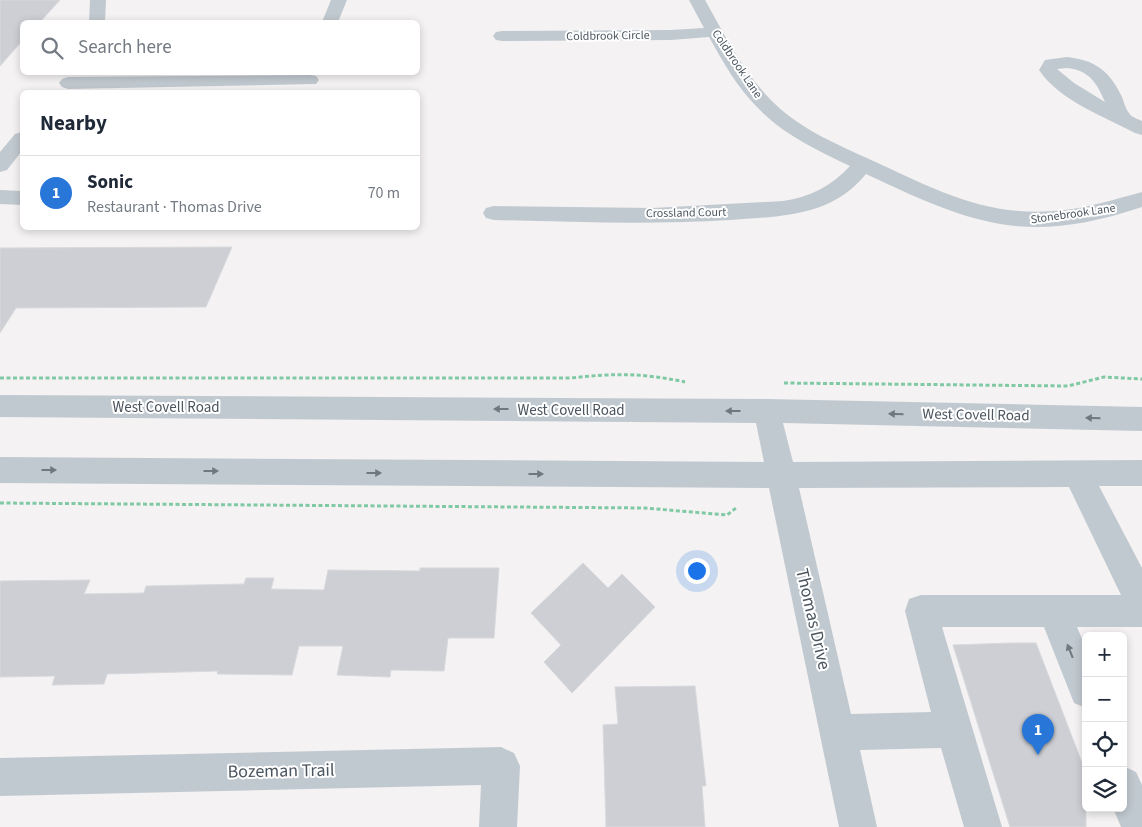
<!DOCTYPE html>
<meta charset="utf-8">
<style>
:root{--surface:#fff;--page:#f2f2f3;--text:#1f2937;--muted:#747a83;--line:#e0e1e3;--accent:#2876d8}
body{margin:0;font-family:"Source Sans 3",sans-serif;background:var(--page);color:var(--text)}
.controls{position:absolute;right:15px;bottom:15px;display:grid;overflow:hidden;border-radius:8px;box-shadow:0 2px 8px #0003}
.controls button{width:45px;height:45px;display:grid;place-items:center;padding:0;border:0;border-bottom:1px solid var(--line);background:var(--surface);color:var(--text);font:25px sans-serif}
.you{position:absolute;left:696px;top:570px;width:18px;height:18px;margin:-12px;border:4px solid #fff;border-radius:50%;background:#1a73e8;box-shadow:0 0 0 8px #1a73e833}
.badge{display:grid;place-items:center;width:32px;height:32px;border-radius:50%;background:var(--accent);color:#fff;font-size:16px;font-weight:700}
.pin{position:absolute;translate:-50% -41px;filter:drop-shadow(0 1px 2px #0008)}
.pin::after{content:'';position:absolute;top:26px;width:18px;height:15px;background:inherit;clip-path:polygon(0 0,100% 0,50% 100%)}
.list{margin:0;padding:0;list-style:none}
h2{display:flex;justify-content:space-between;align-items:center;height:65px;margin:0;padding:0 20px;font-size:21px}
h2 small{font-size:16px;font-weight:400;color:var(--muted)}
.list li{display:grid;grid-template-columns:32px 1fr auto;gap:15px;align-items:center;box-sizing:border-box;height:75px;padding:0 20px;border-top:1px solid var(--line)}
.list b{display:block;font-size:19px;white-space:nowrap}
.list p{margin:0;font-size:16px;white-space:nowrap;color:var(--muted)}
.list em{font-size:16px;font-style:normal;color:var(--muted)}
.icon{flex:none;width:28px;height:28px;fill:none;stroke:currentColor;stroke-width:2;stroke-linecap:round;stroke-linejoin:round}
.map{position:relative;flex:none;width:1142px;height:827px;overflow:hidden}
.search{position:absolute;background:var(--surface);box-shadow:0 2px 8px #0003;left:20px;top:20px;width:400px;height:55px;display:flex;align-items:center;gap:12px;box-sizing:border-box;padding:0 18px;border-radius:8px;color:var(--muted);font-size:19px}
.panel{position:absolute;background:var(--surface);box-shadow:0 2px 8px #0003;left:20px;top:90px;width:400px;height:140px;border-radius:8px}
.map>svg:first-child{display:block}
</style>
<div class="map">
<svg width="1142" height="827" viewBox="0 0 1142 827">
<rect width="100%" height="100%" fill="#f4f2f2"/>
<g fill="#cdcfd4" stroke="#d7d9dd">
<polygon points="0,0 60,0 40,22 22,22 22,41 0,66"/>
<polygon points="232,247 206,307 16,308 0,333 0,248"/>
<polygon points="583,563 608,588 622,574 655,607 572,693 544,662 561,645 531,613"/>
<polygon points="420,568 499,568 494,638 448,638 444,671 391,670 390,677 337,675 343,646 299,646 292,675 217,674 218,671 107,674 104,684 52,685 55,676 0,677 0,581 90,580 84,594 144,593 146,586 244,584 246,578 274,578 271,589 324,590 328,570 420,571"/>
<polygon points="1012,643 1036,643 1086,773 1086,827 1010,827 953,645"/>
<polygon points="695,686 706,786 702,786 705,827 606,827 603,725 618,724 615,687"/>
</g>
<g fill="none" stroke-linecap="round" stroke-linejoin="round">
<g stroke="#80c9a5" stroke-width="3" stroke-dasharray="4 2.5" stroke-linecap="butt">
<path d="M0,378H571C614,373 643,373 685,382"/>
<polyline points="784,383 1068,386 1104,377 1142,379"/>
<polyline points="0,503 645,508 727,515 736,508"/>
</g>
<g fill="#c1c9d0" fill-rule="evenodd">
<polygon points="90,0 106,0 105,22 89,22"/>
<polygon points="331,0 347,0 338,22 322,22"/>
<path d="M689,0H705C724,34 742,70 769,98C796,127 834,143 869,159C937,190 987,219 1064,210C1091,207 1116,199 1142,192V207C1025,246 972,224 866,174C853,190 837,201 817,208C789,217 759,218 730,220C652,225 573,222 494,220L486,218L483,213L486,208L494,206L653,208L783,201C810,197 832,186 850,166C817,150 782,134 757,107C737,87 723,62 709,37L671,40L502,41L496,40L493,36L496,32L502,31L671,30L704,28Z"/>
<path d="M1067,57C1094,60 1109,70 1121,95C1124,101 1125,108 1129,113C1131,117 1138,119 1142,121V135L1135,133C1103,116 1060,101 1039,70L1045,60ZM1067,68C1089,70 1097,83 1105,102L1074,83L1057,69Z"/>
<polygon points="310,75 316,76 319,80 316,84 68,89 62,87 59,83 62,79 68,77"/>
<polygon points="22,132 22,151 7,170 0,172 0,152 15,134"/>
<polygon points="0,190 22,191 22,205 0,204"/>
<path d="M0,395L767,399L1142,407V431L783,423L793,462L1142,460V486H1099L1142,568V627H1077L1086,648V708L1074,703L1044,627H942L1002,827H964L941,748L860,750L877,827H839L769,488L0,483V457L764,462L756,423L0,417ZM1069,487L1121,595H921L909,599L905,611L931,712L851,714L799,488Z"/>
<polygon points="501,747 514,753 520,766 517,827 479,827 481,785 0,796 0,758"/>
<polygon points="1123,766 1136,772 1142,785 1142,827 1121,827 1113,808 1123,808"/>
</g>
</g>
<defs><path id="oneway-solid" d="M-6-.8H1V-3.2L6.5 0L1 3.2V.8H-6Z" transform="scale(1.25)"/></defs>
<g fill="#6e7881">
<use href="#oneway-solid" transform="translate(501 409) rotate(-180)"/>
<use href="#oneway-solid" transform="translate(733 411) rotate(-180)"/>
<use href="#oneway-solid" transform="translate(896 414) rotate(-179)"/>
<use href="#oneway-solid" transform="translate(1093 418) rotate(-179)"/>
<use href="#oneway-solid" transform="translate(49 470)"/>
<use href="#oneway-solid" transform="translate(211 471)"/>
<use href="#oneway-solid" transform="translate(374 473)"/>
<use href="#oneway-solid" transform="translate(536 474)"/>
<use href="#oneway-solid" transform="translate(1070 651) rotate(-112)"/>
</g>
<g text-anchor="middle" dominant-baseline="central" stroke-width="4" stroke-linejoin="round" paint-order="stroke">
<g font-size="12" fill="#4b555f" stroke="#fff">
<text transform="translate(608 36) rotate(-1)">Coldbrook Circle</text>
<text transform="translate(737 64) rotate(56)">Coldbrook Lane</text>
<text transform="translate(686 213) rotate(-1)">Crossland Court</text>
<text transform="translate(1073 214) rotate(-8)">Stonebrook Lane</text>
</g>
<g font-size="15" fill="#4b555f" stroke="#fff">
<text x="166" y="407">West Covell Road</text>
<text x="571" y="410">West Covell Road</text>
<text transform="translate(976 415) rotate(1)">West Covell Road</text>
</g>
<g font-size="18" fill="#4b555f" stroke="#fff">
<text transform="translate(813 619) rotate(77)">Thomas Drive</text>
<text transform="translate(281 771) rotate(-1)">Bozeman Trail</text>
</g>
</g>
</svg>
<div class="controls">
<button>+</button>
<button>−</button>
<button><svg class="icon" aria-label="locate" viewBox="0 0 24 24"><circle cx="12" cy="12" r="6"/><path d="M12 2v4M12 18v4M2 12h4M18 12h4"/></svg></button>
<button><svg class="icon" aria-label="layers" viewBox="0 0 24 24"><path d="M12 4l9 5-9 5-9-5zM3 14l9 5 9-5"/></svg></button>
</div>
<div class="you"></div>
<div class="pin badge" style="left:1038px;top:755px">1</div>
<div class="search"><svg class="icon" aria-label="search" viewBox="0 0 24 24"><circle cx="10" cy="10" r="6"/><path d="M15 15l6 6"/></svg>Search here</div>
<section class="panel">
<h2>Nearby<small></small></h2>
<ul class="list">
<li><span class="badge">1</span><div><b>Sonic</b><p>Restaurant · Thomas Drive</p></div><em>70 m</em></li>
</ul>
</section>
</div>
